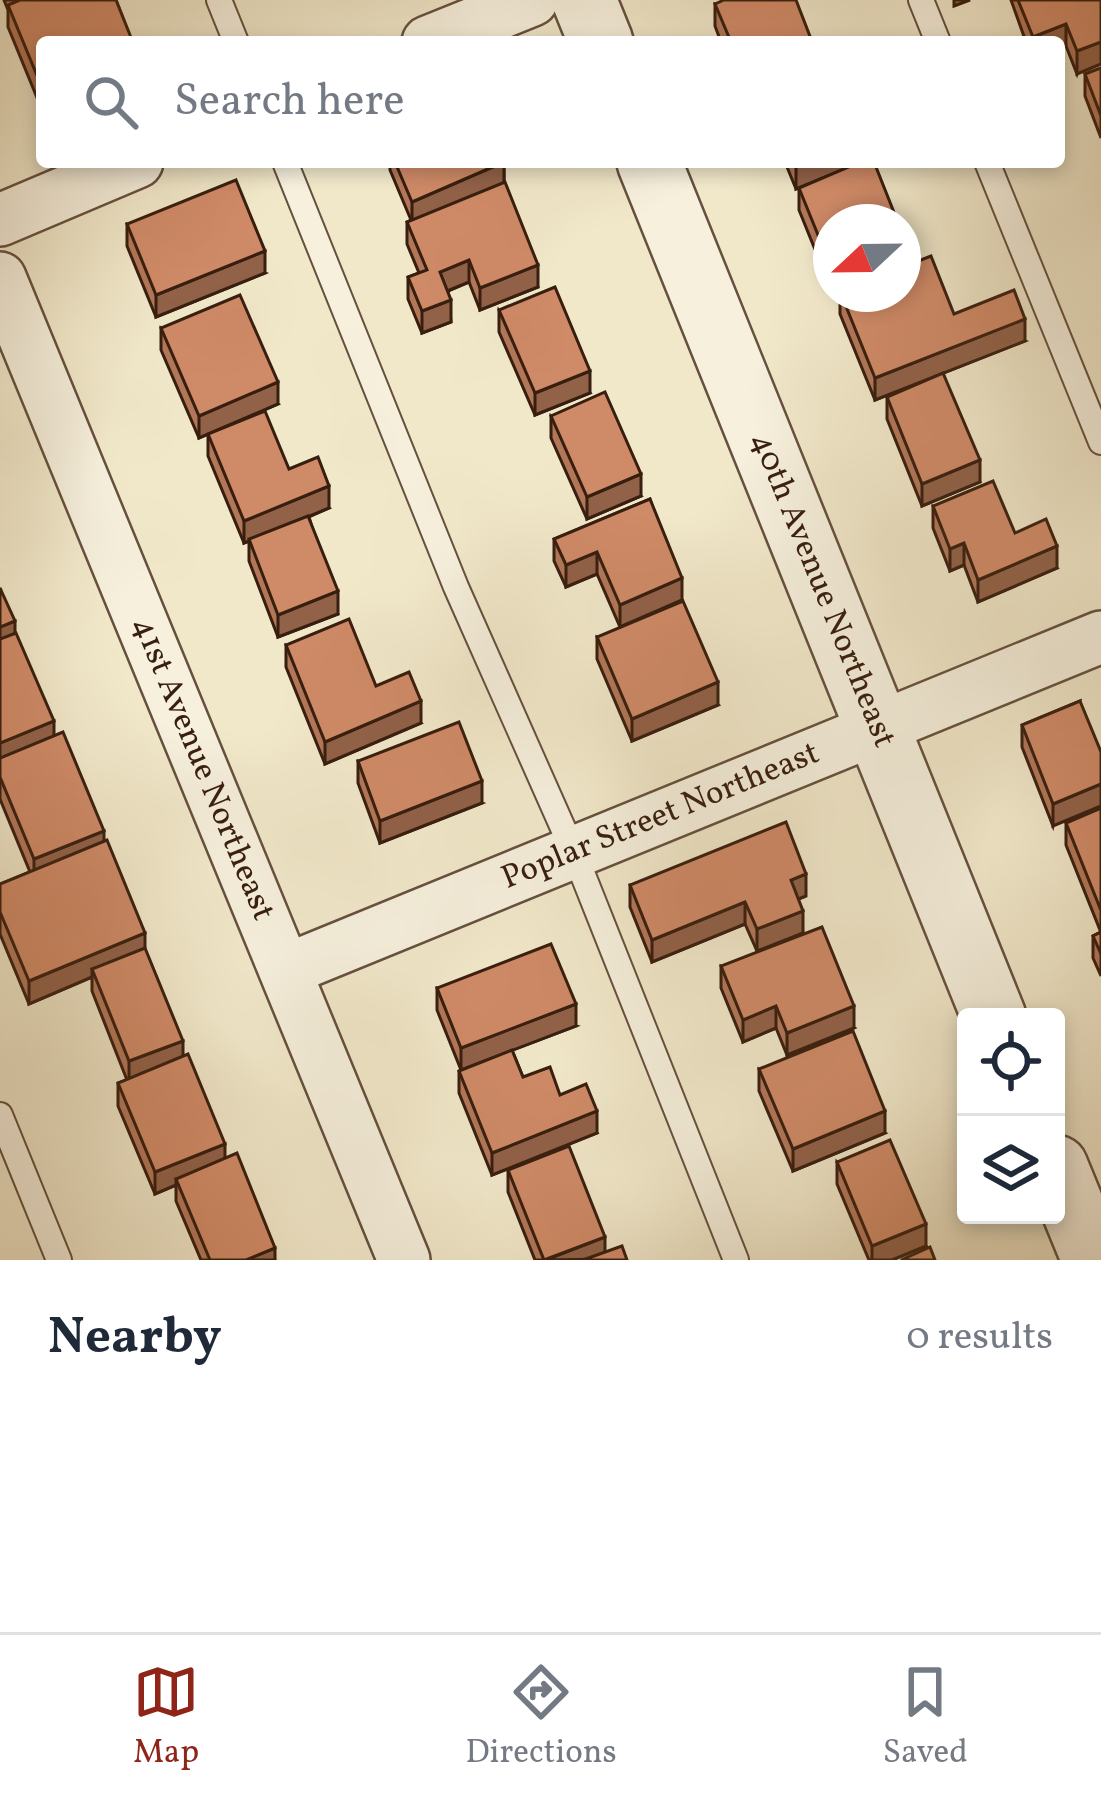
<!DOCTYPE html>
<style>
:root{--surface:#fff;--page:#f6f6f7;--text:#1f2937;--muted:#747a83;--line:#e0e1e3;--accent:#8f2418}
body{margin:0;font-family:Vollkorn,serif;background:var(--page);color:var(--text)}
.controls{position:absolute;right:36px;bottom:36px;display:grid;overflow:hidden;border-radius:12px;box-shadow:0 6px 18px #0003}
.controls button{width:108px;height:108px;display:grid;place-items:center;padding:0;border:0;border-bottom:3px solid var(--line);background:var(--surface);color:var(--text);font:60px sans-serif}
.compass{position:absolute;left:813px;top:204px;width:108px;height:108px;border-radius:50%;background:var(--surface);box-shadow:0 6px 18px #0003;rotate:248deg}
.list{margin:0;padding:0;list-style:none}
h2{display:flex;justify-content:space-between;align-items:center;height:156px;margin:0;padding:0 48px;font-size:51px}
h2 small{font-size:39px;font-weight:400;color:var(--muted)}
.icon{flex:none;width:66px;height:66px;fill:none;stroke:currentColor;stroke-width:2;stroke-linecap:round;stroke-linejoin:round}
.map{position:relative;flex:none;width:1101px;height:1260px;overflow:hidden}
.search{position:absolute;background:var(--surface);box-shadow:0 6px 18px #0003;left:36px;right:36px;top:36px;height:132px;display:flex;align-items:center;gap:30px;box-sizing:border-box;padding:0 42px;border-radius:12px;color:var(--muted);font-size:45px}
.sheet{height:372px;background:var(--surface)}
nav{display:flex;justify-content:space-around;align-items:center;box-sizing:border-box;height:168px;border-top:3px solid var(--line);background:var(--surface);font-size:33px;color:var(--muted)}
nav a{display:grid;justify-items:center;gap:6px}
nav .on{color:var(--accent)}
.map>svg:first-child{display:block}
</style>
<div class="map">
<svg width="1101" height="1260" viewBox="0 0 1101 1260">
<rect width="100%" height="100%" fill="#f1e8ca"/>
<filter id="stains"><feTurbulence type="fractalNoise" baseFrequency=".00167" numOctaves="4"/><feColorMatrix values="0 0 0 0 .2 0 0 0 0 .09 0 0 0 0 .02 0 0 0 .5 -.17"/></filter>
<radialGradient id="worn" r=".72"><stop offset=".6" stop-color="#630" stop-opacity="0"/><stop offset="1" stop-color="#630" stop-opacity=".3"/></radialGradient>
<g fill="none" stroke-linecap="round" stroke-linejoin="round">
<g stroke="#66503e" stroke-width="28">
<g id="service">
<polyline points="219,0 236,42"/>
<polyline points="921,0 938,42"/>
<polyline points="285,162 456,587 575,855 736,1260"/>
<polyline points="987,162 1101,442"/>
<polyline points="0,1115 59,1260"/>
</g>
</g>
<g stroke="#66503e" stroke-width="56">
<g id="minor">
<polyline points="428,42 532,0"/>
<polyline points="0,220 137,162"/>
<path id="s1" d="M0,278L404,1260"/>
<path id="s2" d="M286,970L1101,637"/>
</g>
</g>
<g stroke="#66503e" stroke-width="68">
<g id="tertiary">
<polyline points="584,0 601,42"/>
<path id="s3" d="M649,162L994,1017"/>
<polyline points="1056,1167 1094,1260"/>
</g>
</g>
<use href="#service" stroke="#f6f0dd" stroke-width="24"/>
<use href="#minor" stroke="#f6f0dd" stroke-width="51"/>
<use href="#tertiary" stroke="#f6f0dd" stroke-width="63"/>
</g>
<g fill="#b27759" stroke="#381e0f" stroke-width="3">
<polygon points="4,0 116,0 132,42 38,100 8,27 8,10"/>
<polygon points="1011,0 1101,0 1077,74 1066,46 1059,49 1059,42 1026,42"/>
<polygon points="715,4 811,42 721,42 715,26"/>
<polygon points="1101,68 1101,138 1085,96 1085,74"/>
<polygon points="390,162 504,162 504,182 538,287 480,310 469,282 448,291 451,322 422,333 408,299 408,277 419,273 407,244 407,222 411,220 390,170"/>
<polygon points="785,162 874,162 895,222 831,222 831,289 799,210 799,188 796,189"/>
<polygon points="127,224 265,273 156,317 127,246"/>
<polygon points="840,294 954,314 1025,341 943,373 980,482 922,506 887,419 887,397 932,377 875,400 840,314"/>
<polygon points="499,310 590,393 535,415 499,332"/>
<polygon points="161,328 278,404 199,438 161,350"/>
<polygon points="551,416 641,496 587,519 551,438"/>
<polygon points="208,434 329,508 309,517 338,614 278,637 249,561 249,541 244,543 208,456"/>
<polygon points="650,499 682,600 620,627 597,574 566,587 554,561 554,539"/>
<polygon points="933,506 1015,533 1057,568 978,602 964,565 950,571 933,528"/>
<polygon points="0,588 15,633 54,736 104,841 183,1056 225,1158 275,1260 201,1260 176,1201 176,1185 155,1194 118,1106 118,1083 127,1080 92,991 92,977 29,1004 0,934 0,884 30,872 0,799"/>
<polygon points="597,637 718,705 632,741 597,659"/>
<polygon points="286,645 376,686 421,723 325,764 286,667"/>
<polygon points="1080,701 1053,826 1022,747 1022,725"/>
<polygon points="358,761 482,803 380,843 358,783"/>
<polygon points="1101,808 1101,929 1100,930 1066,845 1066,823"/>
<polygon points="630,885 806,896 798,899 803,933 757,951 745,924 652,962 630,907"/>
<polygon points="1101,932 1101,976 1093,958 1093,936"/>
<polygon points="721,966 854,1028 787,1055 776,1028 743,1042 721,988"/>
<polygon points="437,988 576,1026 512,1050 523,1077 560,1095 597,1133 492,1175 459,1093 459,1071 461,1070 437,1010"/>
<polygon points="759,1069 885,1133 793,1171 759,1091"/>
<polygon points="837,1162 926,1246 892,1260 869,1260 837,1184"/>
<polygon points="508,1170 605,1252 627,1260 535,1260 508,1192"/>
</g>
<g fill="#916148" stroke="#381e0f" stroke-width="3">
<polygon points="954,0 970,0 954,6"/>
<polygon points="1066,24 1066,46 1059,49 1059,42 1033,42 1033,37"/>
<polygon points="1101,42 1101,64 1077,74 1077,51"/>
<polygon points="42,76 42,98 38,100 38,78"/>
<polygon points="504,162 504,184 412,224 412,202"/>
<polygon points="809,162 862,162 796,189 796,167"/>
<polygon points="265,251 265,273 156,317 156,295"/>
<polygon points="469,260 469,282 440,294 440,272"/>
<polygon points="538,265 538,287 480,310 480,288"/>
<polygon points="451,300 451,322 422,333 422,311"/>
<polygon points="1025,319 1025,341 875,400 875,378"/>
<polygon points="590,371 590,393 535,415 535,393"/>
<polygon points="278,382 278,404 199,438 199,416"/>
<polygon points="980,460 980,482 922,506 922,484"/>
<polygon points="641,474 641,496 587,519 587,497"/>
<polygon points="329,486 329,508 244,543 244,521"/>
<polygon points="964,543 964,565 950,571 950,549"/>
<polygon points="1057,546 1057,568 978,602 978,580"/>
<polygon points="597,552 597,574 566,587 566,565"/>
<polygon points="682,578 682,600 620,627 620,605"/>
<polygon points="338,591 338,614 278,637 278,615"/>
<polygon points="15,621 15,643 0,649 0,627"/>
<polygon points="718,682 718,705 632,741 632,719"/>
<polygon points="421,701 421,723 325,764 325,742"/>
<polygon points="54,721 54,743 0,765 0,743"/>
<polygon points="482,781 482,803 380,843 380,821"/>
<polygon points="1101,784 1101,806 1053,826 1053,804"/>
<polygon points="104,831 104,853 34,881 34,859"/>
<polygon points="806,874 806,896 791,902 791,880"/>
<polygon points="745,902 745,924 652,962 652,940"/>
<polygon points="803,911 803,933 757,951 757,929"/>
<polygon points="145,933 145,955 92,969 92,977 29,1004 29,981"/>
<polygon points="576,1004 576,1026 461,1070 461,1048"/>
<polygon points="776,1006 776,1028 743,1042 743,1020"/>
<polygon points="854,1006 854,1028 787,1055 787,1033"/>
<polygon points="183,1041 183,1063 129,1083 129,1061"/>
<polygon points="597,1111 597,1133 492,1175 492,1153"/>
<polygon points="885,1111 885,1133 793,1171 793,1149"/>
<polygon points="225,1144 225,1166 176,1179 176,1185 155,1194 155,1172"/>
<polygon points="926,1224 926,1246 892,1260 872,1260 872,1246"/>
<polygon points="605,1237 605,1259 546,1260"/>
<polygon points="275,1248 275,1260 246,1260"/>
</g>
<g fill="#cf8a67" stroke="#381e0f" stroke-width="3">
<polygon points="20,0 116,0 132,40 126,42 42,42 42,76 38,78 8,5"/>
<polygon points="724,0 796,0 811,39 804,42 731,42 715,4"/>
<polygon points="1018,0 1101,0 1101,42 1077,51 1066,24 1033,37"/>
<polygon points="1101,68 1101,116 1085,74"/>
<polygon points="395,162 504,162 412,202"/>
<polygon points="860,162 874,162 895,215 878,222 831,222 831,267 799,188"/>
<polygon points="236,180 265,251 156,295 127,224"/>
<polygon points="505,182 538,265 480,288 469,260 440,272 451,300 422,311 408,277 427,270 407,222"/>
<polygon points="931,256 954,314 1014,290 1025,319 875,378 841,294 903,294 903,267"/>
<polygon points="555,287 590,371 535,393 499,310"/>
<polygon points="240,295 278,382 199,416 161,328"/>
<polygon points="943,373 980,460 922,484 887,397"/>
<polygon points="605,392 641,474 587,497 551,416"/>
<polygon points="265,411 289,469 318,457 329,486 244,521 208,434"/>
<polygon points="993,481 1015,533 1046,519 1057,546 978,580 964,543 950,549 933,506"/>
<polygon points="650,499 682,578 620,605 597,552 566,565 554,539"/>
<polygon points="308,516 338,591 278,615 249,539"/>
<polygon points="0,588 15,621 0,627"/>
<polygon points="683,601 718,682 632,719 597,637"/>
<polygon points="349,619 376,686 409,672 421,701 325,742 286,645"/>
<polygon points="16,633 54,721 0,743 0,639"/>
<polygon points="1080,701 1101,752 1101,784 1053,804 1022,725"/>
<polygon points="459,722 482,781 380,821 358,761"/>
<polygon points="63,732 104,831 34,859 0,777 0,758"/>
<polygon points="1101,808 1101,907 1100,908 1066,823"/>
<polygon points="786,822 806,874 791,880 803,911 757,929 745,902 652,940 630,885"/>
<polygon points="107,840 145,933 29,981 0,912 0,884"/>
<polygon points="822,927 854,1006 787,1033 776,1006 743,1020 721,966"/>
<polygon points="1101,932 1101,954 1093,936"/>
<polygon points="551,944 576,1004 461,1048 437,988"/>
<polygon points="145,948 183,1041 129,1061 92,969"/>
<polygon points="853,1031 885,1111 793,1149 759,1069"/>
<polygon points="512,1050 523,1077 550,1067 560,1095 586,1084 597,1111 492,1153 459,1071"/>
<polygon points="188,1054 225,1144 155,1172 118,1083"/>
<polygon points="890,1140 926,1224 872,1246 837,1162"/>
<polygon points="569,1146 605,1237 544,1260 508,1170"/>
<polygon points="237,1153 275,1248 246,1260 210,1260 176,1179"/>
<polygon points="622,1246 627,1260 583,1260"/>
<polygon points="930,1247 935,1260 901,1260"/>
</g>
<g text-anchor="middle" dominant-baseline="central" stroke-width="9" stroke-linejoin="round" paint-order="stroke">
<g font-size="33" fill="#381e0f" stroke="#f6f0dd">
<text stroke="none"><textPath href="#s3" startOffset="462">40th Avenue Northeast</textPath></text>
<text stroke="none"><textPath href="#s1" startOffset="531">41st Avenue Northeast</textPath></text>
<text stroke="none"><textPath href="#s2" startOffset="405">Poplar Street Northeast</textPath></text>
</g>
</g>
<rect width="100%" height="100%" filter="url(#stains)"/>
<rect width="100%" height="100%" fill="url(#worn)"/>
</svg>
<div class="controls">
<button><svg class="icon" aria-label="locate" viewBox="0 0 24 24"><circle cx="12" cy="12" r="6"/><path d="M12 2v4M12 18v4M2 12h4M18 12h4"/></svg></button>
<button><svg class="icon" aria-label="layers" viewBox="0 0 24 24"><path d="M12 4l9 5-9 5-9-5zM3 14l9 5 9-5"/></svg></button>
</div>
<svg class="compass" viewBox="-18 -18 36 36"><path d="M0-13l5 13h-10z" fill="#e53935"/><path d="M0 13l5-13h-10z" fill="#747a83"/></svg>
<div class="search"><svg class="icon" aria-label="search" viewBox="0 0 24 24"><circle cx="10" cy="10" r="6"/><path d="M15 15l6 6"/></svg>Search here</div>
</div>
<section class="sheet">
<h2>Nearby<small>0 results</small></h2>
<ul class="list">
</ul>
</section>
<nav>
<a class="on"><svg class="icon" aria-label="map" viewBox="0 0 24 24"><path d="M3 6l6-2 6 2 6-2v14l-6 2-6-2-6 2zM9 4v14M15 6v14"/></svg>Map</a>
<a><svg class="icon" aria-label="directions" viewBox="0 0 24 24"><path d="M12 3l9 9-9 9-9-9zM9 14v-3h6M13 9l2 2-2 2"/></svg>Directions</a>
<a><svg class="icon" aria-label="saved" viewBox="0 0 24 24"><path d="M7 4h10v16l-5-4-5 4z"/></svg>Saved</a>
</nav>
